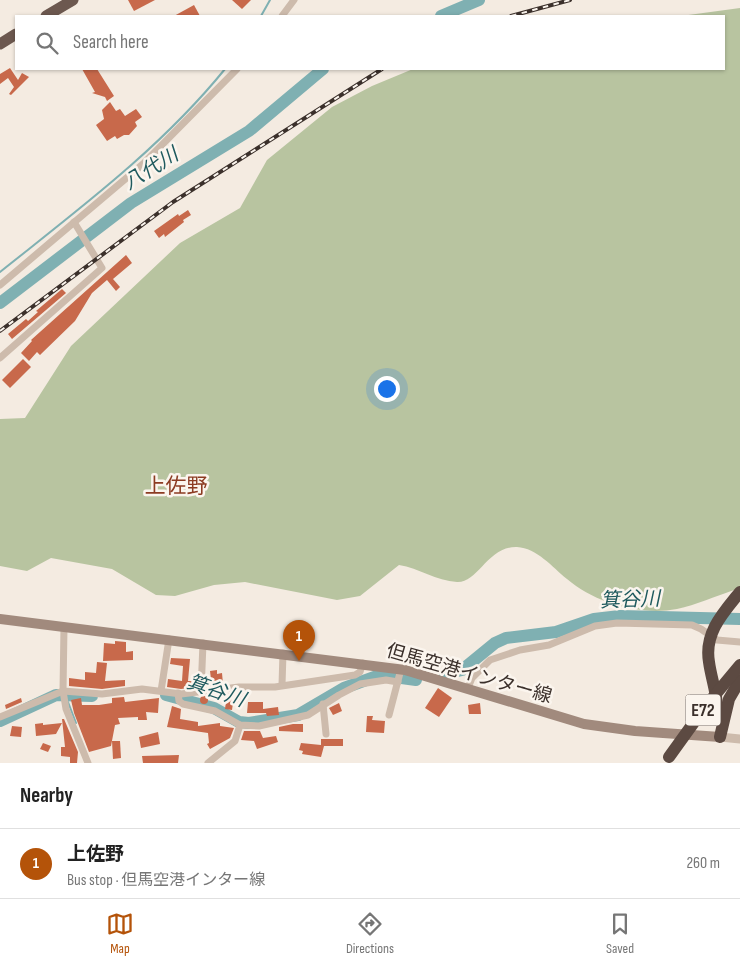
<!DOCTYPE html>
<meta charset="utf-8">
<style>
:root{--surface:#fff;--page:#f6f6f6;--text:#222;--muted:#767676;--line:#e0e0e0;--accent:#b45309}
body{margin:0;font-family:"Sofia Sans Condensed","Noto Sans JP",sans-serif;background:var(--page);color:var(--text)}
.you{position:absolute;left:386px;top:388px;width:18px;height:18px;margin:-12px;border:4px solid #fff;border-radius:50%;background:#1a73e8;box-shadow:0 0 0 8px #1a73e833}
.badge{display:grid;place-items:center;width:32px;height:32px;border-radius:50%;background:var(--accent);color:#fff;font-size:16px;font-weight:700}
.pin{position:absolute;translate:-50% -41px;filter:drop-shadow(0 1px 2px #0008)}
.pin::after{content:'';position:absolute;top:26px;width:18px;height:15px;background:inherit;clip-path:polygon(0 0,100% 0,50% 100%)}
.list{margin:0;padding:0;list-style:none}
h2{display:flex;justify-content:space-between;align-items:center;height:65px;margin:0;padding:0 20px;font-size:21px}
h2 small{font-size:16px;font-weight:400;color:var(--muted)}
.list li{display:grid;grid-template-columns:32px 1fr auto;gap:15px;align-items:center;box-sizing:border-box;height:70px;padding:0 20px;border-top:1px solid var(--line)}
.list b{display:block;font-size:19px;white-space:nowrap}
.list p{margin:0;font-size:16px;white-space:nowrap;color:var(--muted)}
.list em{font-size:16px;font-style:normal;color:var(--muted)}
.icon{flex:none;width:28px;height:28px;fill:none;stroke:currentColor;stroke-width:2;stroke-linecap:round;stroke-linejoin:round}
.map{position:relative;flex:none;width:740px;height:763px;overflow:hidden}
.search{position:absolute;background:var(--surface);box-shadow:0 1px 4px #0004;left:15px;right:15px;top:15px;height:55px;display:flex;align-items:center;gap:12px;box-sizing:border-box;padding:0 18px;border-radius:0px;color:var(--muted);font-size:19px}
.sheet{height:135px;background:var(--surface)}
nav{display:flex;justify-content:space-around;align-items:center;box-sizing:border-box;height:70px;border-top:1px solid var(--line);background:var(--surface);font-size:14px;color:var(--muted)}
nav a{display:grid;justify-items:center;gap:2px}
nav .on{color:var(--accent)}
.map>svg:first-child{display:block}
</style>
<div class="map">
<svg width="740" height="763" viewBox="0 0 740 763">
<rect width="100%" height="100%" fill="#f4ebe1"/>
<path fill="#b8c4a0" d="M740,8V591L734,590C716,596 696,605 677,609C640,616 595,603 567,579C552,567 537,548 517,547C488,546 478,583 457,582C436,581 419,568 399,565L360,596L337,600L245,582L214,585L175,596L156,595L112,569L51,558L27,571L0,566V419L25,418L71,346L180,243L240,208L267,160L332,107L372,86L413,69H724V16H653H681Z"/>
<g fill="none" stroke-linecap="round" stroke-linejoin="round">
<g stroke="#7fb0b2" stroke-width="2">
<polyline points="261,16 270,0"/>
<path d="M0,272C79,209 161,148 225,69"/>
<polyline points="68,702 76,723"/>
</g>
<g stroke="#7fb0b2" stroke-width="12">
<polyline points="441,16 479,0"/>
<polyline points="0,303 131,203 249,131 323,69"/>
<polyline points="445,674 462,670 495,643 506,638 556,632 594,619 620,616 740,619"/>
<polyline points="166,695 214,708 239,722 249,723 298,715 344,688 380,675 416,680"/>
<polyline points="0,721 56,695 92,696"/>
</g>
</g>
<g fill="#c8694b">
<polygon points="128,0 155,0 134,11"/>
<polygon points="232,0 251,0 242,9"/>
<polygon points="194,5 200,16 174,16"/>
<polygon points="10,68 18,80 22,73 29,77 11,95 9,94 14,87 8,78 0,84 0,74"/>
<polygon points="82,69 97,69 114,96 107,101 105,97 92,93 95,92"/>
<polygon points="110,102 116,111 120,109 125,116 136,109 142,117 135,122 137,126 129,135 124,135 117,139 115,136 107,141 96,125 104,119 102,110"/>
<polygon points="188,210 191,215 183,220 184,222 165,237 164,234 159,238 154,231 178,214 179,216"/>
<polygon points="126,255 132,263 113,279 120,287 116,291 107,280 92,293 75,321 40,355 37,352 29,361 21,353 32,341 31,340"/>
<polygon points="62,289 66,293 12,339 8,334 26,319 28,321 38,312 36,311"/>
<polygon points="23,359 31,367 10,388 2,380"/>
<polygon points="115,641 126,642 126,652 133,651 133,660 103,661 104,643 115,644"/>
<polygon points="171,658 190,659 188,681 196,681 196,687 181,689 167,687 168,679 182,681 183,666 170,664"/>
<polygon points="97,662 107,663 105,681 125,680 125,686 102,689 69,686 69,678 85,680 85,672 96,673"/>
<polygon points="217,670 217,674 222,673 223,684 207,686 207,679 211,679 210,671"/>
<polygon points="438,688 452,698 439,717 425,708"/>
<polygon points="238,692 244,693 242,704 233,703 232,710 225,709 227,694"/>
<circle cx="204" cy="700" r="4"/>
<polygon points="124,697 125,702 159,698 158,713 146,712 147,720 138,720 138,717 118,718 120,724 115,725 111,746 89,752 74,713 71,700 81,698 82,705 99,705 112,703 112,698"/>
<polygon points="21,698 22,702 6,709 5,705"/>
<polygon points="248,702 263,702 263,709 278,707 279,715 267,716 266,713 247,713"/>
<polygon points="339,703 342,711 333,715 329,708"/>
<polygon points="480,703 481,714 469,714 468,705"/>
<polygon points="172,706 181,709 180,719 198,722 198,726 220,723 220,726 234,728 230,738 210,749 207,744 209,743 208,733 167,727"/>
<polygon points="367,716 373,716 372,720 385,721 384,733 366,732"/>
<polygon points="62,719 64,719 78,752 77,763 70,763 70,757 61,756 61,747 65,747"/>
<polygon points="43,723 43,725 62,723 56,734 36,736 35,724"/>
<polygon points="293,724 303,724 303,732 279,731 279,727"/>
<polygon points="12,726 22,727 21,737 10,736"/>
<polygon points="244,731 260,731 263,738 276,736 278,742 257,749 254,741 241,740"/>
<polygon points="158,732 160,744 141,748 139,737"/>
<polygon points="321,739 343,739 343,746 324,746 321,757 302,754 303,751 299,750 301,743 321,745"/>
<polygon points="112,741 120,741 121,758 113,759"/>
<polygon points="43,743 51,746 48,752 40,749"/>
<polygon points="179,755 178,763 143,763 142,756"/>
</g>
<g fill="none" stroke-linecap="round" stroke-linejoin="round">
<g stroke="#cdbbac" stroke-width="7">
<polyline points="282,16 294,0"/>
<polyline points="0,285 143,164 237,69"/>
<polyline points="0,358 102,268 74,222"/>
<polyline points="64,627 63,691 66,709 88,763"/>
<polyline points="282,685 283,653"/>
<polyline points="468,688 472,678 490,660 520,650 549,645 595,626 617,623 692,625 701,629 717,640 740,642"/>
<polyline points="161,691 169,639"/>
<polyline points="201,692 203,643"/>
<polyline points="178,693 179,701 183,704 215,711 240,725 259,726 308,715 339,695 360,684 386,680 398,682"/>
<polyline points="323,704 326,734"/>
<polyline points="389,715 401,669"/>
<polyline points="0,717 63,691 102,694 142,689 181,694 239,687 275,687 355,675 360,672 363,663"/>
<polyline points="208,763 235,741 240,725"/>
</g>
<polyline stroke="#cdbbac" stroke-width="9" points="720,737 740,739"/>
<polyline stroke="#a18a7d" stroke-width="10" points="0,619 405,670 584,724 635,731 720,737"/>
<g stroke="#6c584f" stroke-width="11">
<polyline points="46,16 73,0"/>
<polyline points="0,44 16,34"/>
</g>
<polyline stroke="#5c4a42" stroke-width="12" points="720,737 729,699 740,680"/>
<g stroke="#3b302b" stroke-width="4">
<g id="rail">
<polyline points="511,16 570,0"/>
<polyline points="0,331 173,202 382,69"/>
</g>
</g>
<use href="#rail" stroke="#fbf5ee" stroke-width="2" stroke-dasharray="5.5" stroke-linecap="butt"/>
<g stroke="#5c4a42" stroke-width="12">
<path d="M717,705C716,690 711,677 709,662C704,633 723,613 740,592"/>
<polyline points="669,757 705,707 740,665"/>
</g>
</g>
<g text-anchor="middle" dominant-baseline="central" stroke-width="5" stroke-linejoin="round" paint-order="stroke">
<rect fill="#fbf5ee" stroke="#756b66" stroke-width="1" x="685.5" y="694.5" width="35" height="31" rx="4"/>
<g font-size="18" font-weight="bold" fill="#3b302b">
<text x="703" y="710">E72</text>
</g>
<g font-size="19" fill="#3b302b" stroke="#fbf5ee">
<text transform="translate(469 674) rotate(16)">但馬空港インター線</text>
</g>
<g font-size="20" font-style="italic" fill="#1f5a5e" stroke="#fbf5ee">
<text transform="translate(151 169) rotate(-32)">八代川</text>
<text transform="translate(630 600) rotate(-2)">箕谷川</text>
<text transform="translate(216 691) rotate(19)">箕谷川</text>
</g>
<g font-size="21" fill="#8c3b22" stroke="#fbf5ee">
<text x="176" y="486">上佐野</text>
</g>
</g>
</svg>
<div class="you"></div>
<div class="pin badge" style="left:299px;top:661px">1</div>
<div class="search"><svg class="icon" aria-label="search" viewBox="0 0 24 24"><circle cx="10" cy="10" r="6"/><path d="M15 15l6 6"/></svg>Search here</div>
</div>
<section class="sheet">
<h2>Nearby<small></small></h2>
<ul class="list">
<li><span class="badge">1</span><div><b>上佐野</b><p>Bus stop · 但馬空港インター線</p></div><em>260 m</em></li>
</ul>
</section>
<nav>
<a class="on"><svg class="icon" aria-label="map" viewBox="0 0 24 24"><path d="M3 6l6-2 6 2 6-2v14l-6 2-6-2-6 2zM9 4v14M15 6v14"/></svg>Map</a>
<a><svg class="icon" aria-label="directions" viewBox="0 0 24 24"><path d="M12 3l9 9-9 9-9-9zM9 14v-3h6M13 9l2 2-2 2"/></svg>Directions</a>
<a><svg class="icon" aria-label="saved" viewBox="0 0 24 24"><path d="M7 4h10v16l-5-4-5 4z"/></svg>Saved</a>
</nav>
